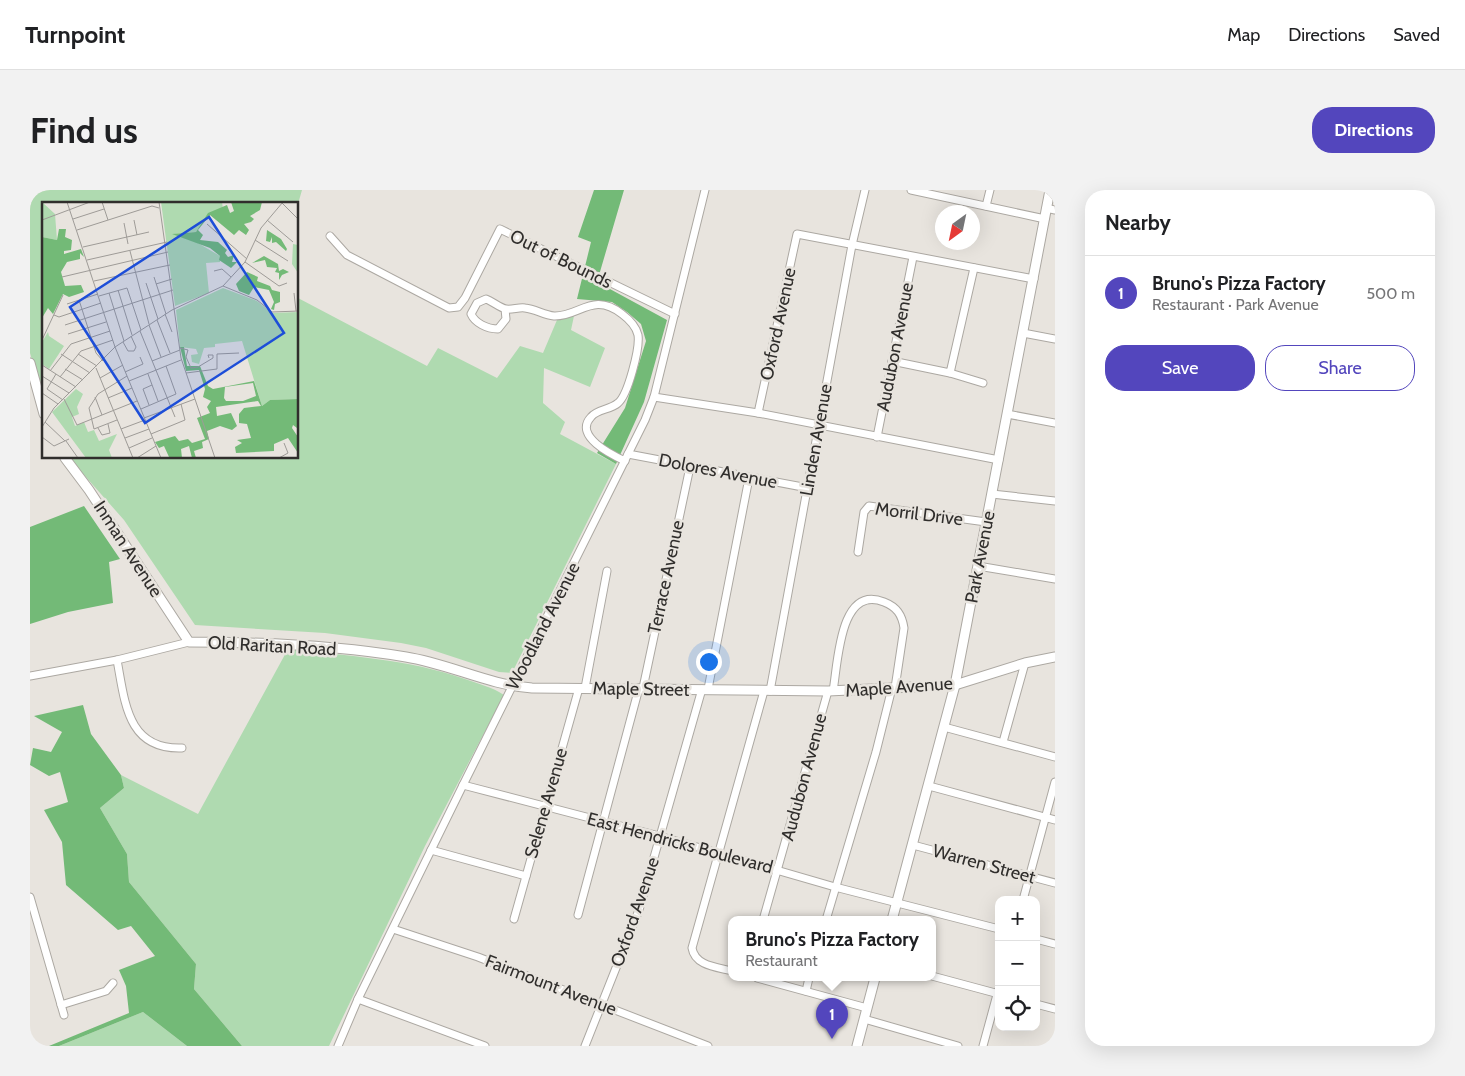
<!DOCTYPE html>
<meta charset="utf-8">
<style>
:root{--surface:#fff;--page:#f2f2f2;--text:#202124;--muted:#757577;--line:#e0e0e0;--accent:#5346bd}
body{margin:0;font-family:Cabin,sans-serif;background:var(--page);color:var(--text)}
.controls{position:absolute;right:15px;bottom:15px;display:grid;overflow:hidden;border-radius:10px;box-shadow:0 5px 20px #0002}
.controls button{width:45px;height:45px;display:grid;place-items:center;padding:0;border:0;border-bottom:1px solid var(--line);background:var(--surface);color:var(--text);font:25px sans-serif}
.compass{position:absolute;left:905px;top:15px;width:45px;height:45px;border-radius:50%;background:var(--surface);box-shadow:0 5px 20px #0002;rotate:213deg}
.you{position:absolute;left:678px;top:471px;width:18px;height:18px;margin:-12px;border:4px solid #fff;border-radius:50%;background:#1a73e8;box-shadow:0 0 0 8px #1a73e833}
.badge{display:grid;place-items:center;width:32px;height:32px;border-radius:50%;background:var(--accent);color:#fff;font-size:16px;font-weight:700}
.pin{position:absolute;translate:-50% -41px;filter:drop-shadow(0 1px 2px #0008)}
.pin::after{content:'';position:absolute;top:26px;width:18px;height:15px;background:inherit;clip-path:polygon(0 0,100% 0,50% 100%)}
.popup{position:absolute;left:698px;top:726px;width:208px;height:65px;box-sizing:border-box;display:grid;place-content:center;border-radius:10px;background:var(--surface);filter:drop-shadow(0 1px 4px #0005);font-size:16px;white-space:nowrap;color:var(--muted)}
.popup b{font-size:19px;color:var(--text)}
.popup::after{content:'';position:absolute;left:50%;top:100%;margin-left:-10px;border:10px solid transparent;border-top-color:var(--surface)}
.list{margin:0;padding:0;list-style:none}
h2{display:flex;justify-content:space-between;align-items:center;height:65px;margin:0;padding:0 20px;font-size:21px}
h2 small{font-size:16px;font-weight:400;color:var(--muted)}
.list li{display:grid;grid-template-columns:32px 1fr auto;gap:15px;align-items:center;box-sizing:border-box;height:75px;padding:0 20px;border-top:1px solid var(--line)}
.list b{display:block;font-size:19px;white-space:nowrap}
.list p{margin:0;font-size:16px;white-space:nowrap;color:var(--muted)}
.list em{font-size:16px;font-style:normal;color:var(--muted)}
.actions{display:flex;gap:10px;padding:15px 20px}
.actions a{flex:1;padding:11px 0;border:1px solid var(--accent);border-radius:20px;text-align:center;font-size:18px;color:var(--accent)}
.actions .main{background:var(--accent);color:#fff}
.icon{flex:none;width:28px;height:28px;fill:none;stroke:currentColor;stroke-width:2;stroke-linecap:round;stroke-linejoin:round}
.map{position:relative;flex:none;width:1025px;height:856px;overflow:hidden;border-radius:20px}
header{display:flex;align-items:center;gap:30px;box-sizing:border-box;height:70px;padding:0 25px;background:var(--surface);border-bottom:1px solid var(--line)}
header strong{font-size:24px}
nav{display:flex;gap:28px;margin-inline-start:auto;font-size:18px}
.intro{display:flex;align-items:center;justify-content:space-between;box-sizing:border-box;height:120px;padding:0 30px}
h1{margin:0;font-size:35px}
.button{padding:12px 22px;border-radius:20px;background:var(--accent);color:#fff;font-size:18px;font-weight:700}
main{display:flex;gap:30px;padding:0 30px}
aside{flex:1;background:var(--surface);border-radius:20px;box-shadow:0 5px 20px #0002}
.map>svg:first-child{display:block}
</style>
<header>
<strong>Turnpoint</strong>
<nav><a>Map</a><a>Directions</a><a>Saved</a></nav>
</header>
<div class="intro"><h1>Find us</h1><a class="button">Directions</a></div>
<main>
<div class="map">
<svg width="1025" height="856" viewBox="0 0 1025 856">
<rect width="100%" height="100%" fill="#e8e4de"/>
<g fill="#afdab0">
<polygon points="0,0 272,0 268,14 14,14 14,211 0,163"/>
<polygon points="268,108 397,176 408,158 467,188 490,156 513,163 527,130 544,126 541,140 575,158 560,197 514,178 513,213 535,232 530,244 586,274 482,483 469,482 396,458 371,453 295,443 165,435 94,330 39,268 268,268"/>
<path d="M258,459C318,466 378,469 435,489C449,494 462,497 474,505L395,656L299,856H212L164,799L166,774L99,692L97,664L70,618L94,598L91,585L168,624Z"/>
<polygon points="113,822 157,856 29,856"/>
</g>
<g fill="#73ba77">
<polygon points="564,0 594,0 567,92 637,130 614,212 586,274 567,263 595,218 616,151 611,134 597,122 582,112 547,109 561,52 548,47"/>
<polygon points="54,316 90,369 79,372 83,413 38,422 0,434 0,337"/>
<polygon points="53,515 61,544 91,585 94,598 70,618 97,664 99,692 166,774 164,799 212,856 157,856 113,822 29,856 19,856 99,823 96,796 89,780 125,766 101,736 88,740 36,695 32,652 14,620 38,612 30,582 19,586 0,575 3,558 21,562 32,542 4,526"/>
</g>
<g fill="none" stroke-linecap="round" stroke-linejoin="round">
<g stroke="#aca8a2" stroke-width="9">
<g id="minor">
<polyline points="881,0 1015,29"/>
<polyline points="956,16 960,0"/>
<polyline points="1016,18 1025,20"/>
<polyline points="300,46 317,65 419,118 428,117 435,108 470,39 645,124"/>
<path d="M475,119L476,129L468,139C457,139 445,133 441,124L447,113L456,109C462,111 470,118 476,119C482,120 489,117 495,118C505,119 514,125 524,126C549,127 563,101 592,124C600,130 606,136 608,145C610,158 598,205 588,213C580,220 567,219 561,227C543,246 582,265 595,271"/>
<polyline points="993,143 1025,149"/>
<polyline points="862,171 920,183 944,78"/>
<polyline points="920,183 953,193"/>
<polyline points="624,207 728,223 969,270"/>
<polyline points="728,223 767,44 1004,89"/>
<polyline points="977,224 1025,233"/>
<polyline points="847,247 883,67"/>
<polyline points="598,264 778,298"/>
<polyline points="962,304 1025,311"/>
<polyline points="828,362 834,322 839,316 956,332"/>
<polyline points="948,376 1025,389"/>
<path d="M87,470C95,512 97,560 152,558"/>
<polyline points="0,486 87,470 159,452"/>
<polyline points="555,498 577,381"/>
<polyline points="613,498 660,277"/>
<polyline points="678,499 719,288"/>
<polyline points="740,501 822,55 835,0"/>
<path d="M803,501C808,474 809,394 854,412C867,417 872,425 874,438L865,498"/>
<polyline points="914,537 1025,567"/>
<polyline points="973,552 995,473"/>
<polyline points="433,595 629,646 805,697 969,739"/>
<polyline points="899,596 1025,630"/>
<polyline points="883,655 1025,693"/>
<polyline points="401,660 496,686"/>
<polyline points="0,707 34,825"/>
<polyline points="993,710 1025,592"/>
<polyline points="548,725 609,498"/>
<polyline points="484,729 549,498"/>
<polyline points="733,730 798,501"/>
<polyline points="796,730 846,562 862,498"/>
<polyline points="363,739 448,767 678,856"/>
<polyline points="1006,749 1025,754"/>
<path d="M702,781C687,777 665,776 662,758L734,501"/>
<polyline points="902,786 969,804"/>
<polyline points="727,788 837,818"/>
<polyline points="776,801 779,788"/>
<polyline points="328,809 455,856"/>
<polyline points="1006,814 1025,819"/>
<polyline points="31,815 76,801 83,793"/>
<polyline points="834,829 928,856"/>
<polyline points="308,856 328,809 433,595 615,230 624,207 675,0"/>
<polyline points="555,856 609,720 672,499"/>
<polyline points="953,856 968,801"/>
</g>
</g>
<g stroke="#aca8a2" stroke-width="11">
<g id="major">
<polyline points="0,173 14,224"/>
<path d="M35,268L59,300L159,452C232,452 304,455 376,467C420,474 458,495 502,498L798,501L925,495L995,473L1025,467"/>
<polyline points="862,730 925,495 1020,0"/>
<polyline points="827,856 845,788"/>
</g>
</g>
<use href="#minor" stroke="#fff" stroke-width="7"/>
<use href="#major" stroke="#fff" stroke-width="9"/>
</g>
<g text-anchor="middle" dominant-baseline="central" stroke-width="5" stroke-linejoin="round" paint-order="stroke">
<g font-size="18" fill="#302e2c" stroke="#e8e4de">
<text transform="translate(531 69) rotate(26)">Out of Bounds</text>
<text transform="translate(748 134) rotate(-78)">Oxford Avenue</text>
<text transform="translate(865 157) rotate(-79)">Audubon Avenue</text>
<text transform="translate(786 250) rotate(-80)">Linden Avenue</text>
<text transform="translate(688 281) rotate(11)">Dolores Avenue</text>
<text transform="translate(889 324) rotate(7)">Morril Drive</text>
<text transform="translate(98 359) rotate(57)">Inman Avenue</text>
<text transform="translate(950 367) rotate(-79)">Park Avenue</text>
<text transform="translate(636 387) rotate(-78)">Terrace Avenue</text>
<text transform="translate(513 436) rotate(-63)">Woodland Avenue</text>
<text transform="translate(242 456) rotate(3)">Old Raritan Road</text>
<text transform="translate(869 497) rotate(-4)">Maple Avenue</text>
<text transform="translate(611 499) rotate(1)">Maple Street</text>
<text transform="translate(774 587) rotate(-75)">Audubon Avenue</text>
<text transform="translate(516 613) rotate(-74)">Selene Avenue</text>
<text transform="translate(650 653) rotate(15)">East Hendricks Boulevard</text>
<text transform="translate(954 674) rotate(15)">Warren Street</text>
<text transform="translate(605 722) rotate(-71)">Oxford Avenue</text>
<text transform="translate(521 795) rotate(21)">Fairmount Avenue</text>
</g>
</g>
<g transform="translate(12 12)">
<rect width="256" height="256" fill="#e8e4de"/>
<path d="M0,0L13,12L15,38L0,35ZM119,0H180L181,7L166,13L154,30L132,32L149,37L178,54V60L164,61L167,91L133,104ZM251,42L256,43V71L250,62ZM181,86L215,99L230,111L256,110V197L228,198L220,204L200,139L173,142V145L162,146L157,162L150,160L149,153L156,152L154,147L138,145L134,108ZM6,130L7,134L22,144L7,167L0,162V140ZM34,187L41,192L35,205L37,212L30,215L33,224L42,220L46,230L52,228L57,239L75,232L67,248L70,256H44L10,210Z" fill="#afdab0"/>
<path d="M189,0H220L218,8L208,14L212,17L209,20L202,22L207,28L204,33L197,28L192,33L168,13L156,28L161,33L158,38L176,40L185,48L183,51L186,55L192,53L190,60H195L189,66L177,58L178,54L168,46L130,32L154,30L166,11L185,3L188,11L192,9ZM17,27H24L23,35L30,38L29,48L22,49V52L39,47L42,55L38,51V57L25,60L19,70L23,84L39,83L42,90L27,95L21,92L11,112L6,106L0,116V35L15,38ZM225,28L239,37L245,47L244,49L234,40L230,41V35L228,40L224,39ZM222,54L236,62L237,69L241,67L247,70L240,73L237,78V71L233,70L235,66L225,65L223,58L210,61ZM205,70L216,75L215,79L228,84L230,88L238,90V100L233,102L232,108L229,107L232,100L227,88L212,85L207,93L197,89L194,82ZM138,145H142L145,164H158L166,184L171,187L212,179L220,204L228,198L256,197V232L255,226L251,223L250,226L256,235V251L246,236L232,242V249L194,251L193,245L200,241L195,238L209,236L205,222L197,221V212L202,206L219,204L216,199L174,205L175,214L189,211L195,224L190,228L178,224L165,229L167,237L160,240L161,246L152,249L154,256H150L147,244L139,247L140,256L127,255L122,244L117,246L113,240L133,234L137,239L146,237L150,241L163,237L155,216L168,211L165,205L169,199L161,195L163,187L157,168L144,169ZM211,181L214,194L201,199H184L182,196L183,185Z" fill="#73ba77" fill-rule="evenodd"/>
<path fill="none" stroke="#9e9b97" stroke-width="1" d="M25,0L73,145L119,256M60,0L66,18M117,0L139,156L173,256M240,1L257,18M31,17L62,7M0,18L48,0M92,18L95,33M225,18L251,40M82,21L86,42M165,22L205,57M35,28L110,4L117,6M213,38L246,59M41,45L107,30M88,49L107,122M45,58L125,40M203,60L237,84L245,81M172,69L180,67L189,75M20,75L126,50M112,75L124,112M52,79L128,63M104,81L116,117M114,82L130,77M181,84L203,60L219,26L241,0M76,88L90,133M67,91L82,139M252,91L254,109M57,94L85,86L99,128M37,98L54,151L61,159M25,102L56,92M123,112L130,130M12,113L17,115L59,101M115,118L128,151M23,123L131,88M107,123L119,155M98,129L133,215M26,132L64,120M0,138L21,93M81,140L86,149H92L94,145L89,134M138,146L146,148L144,155L149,166L156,165L171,156V153H166L167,156M19,152L48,171M36,152L55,164M110,159L138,148M0,163L34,185M54,166L91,256M23,167L41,178M8,169L29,142L68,129M83,170L101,162L98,155M144,171L175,167V152L197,151M14,172L5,187L21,198M106,172L116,199M0,174L27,191M18,175L39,149L71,138M58,176L81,163M87,179L139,158M0,191L16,202M53,195L60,213M66,196L90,186M22,197L35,223L95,199M107,203L101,187L110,183M99,207L134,192L124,164M102,216L153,197M75,218L52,227L47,206L56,192L85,174M3,220L23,239M0,225L12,206L73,145L130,108L181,84L215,98L230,110L257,109M56,226L60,233L68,231L66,222M79,227L103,218M109,232L143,218L139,202M0,235L12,244L27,237M83,236L107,227M24,239L36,256M87,246L110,236M95,256L114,244M237,256L246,251L242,241"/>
<path fill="#1d4ed8" fill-opacity="0.15" stroke="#1d4ed8" stroke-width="2.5" d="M167,15L242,131L103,221L28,105Z"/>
<rect width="256" height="256" fill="none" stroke="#302e2c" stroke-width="2.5"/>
</g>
</svg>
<div class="controls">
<button>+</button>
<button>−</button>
<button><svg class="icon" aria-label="locate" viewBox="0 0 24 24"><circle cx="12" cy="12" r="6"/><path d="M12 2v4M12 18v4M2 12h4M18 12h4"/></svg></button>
</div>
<svg class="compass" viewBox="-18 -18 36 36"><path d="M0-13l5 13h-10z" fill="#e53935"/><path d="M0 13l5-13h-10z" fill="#757577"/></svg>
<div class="you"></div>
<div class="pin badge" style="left:802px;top:849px">1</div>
<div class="popup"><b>Bruno's Pizza Factory</b>Restaurant</div>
</div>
<aside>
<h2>Nearby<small></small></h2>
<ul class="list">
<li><span class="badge">1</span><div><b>Bruno's Pizza Factory</b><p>Restaurant · Park Avenue</p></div><em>500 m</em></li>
</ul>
<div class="actions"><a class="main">Save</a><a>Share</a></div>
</aside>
</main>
